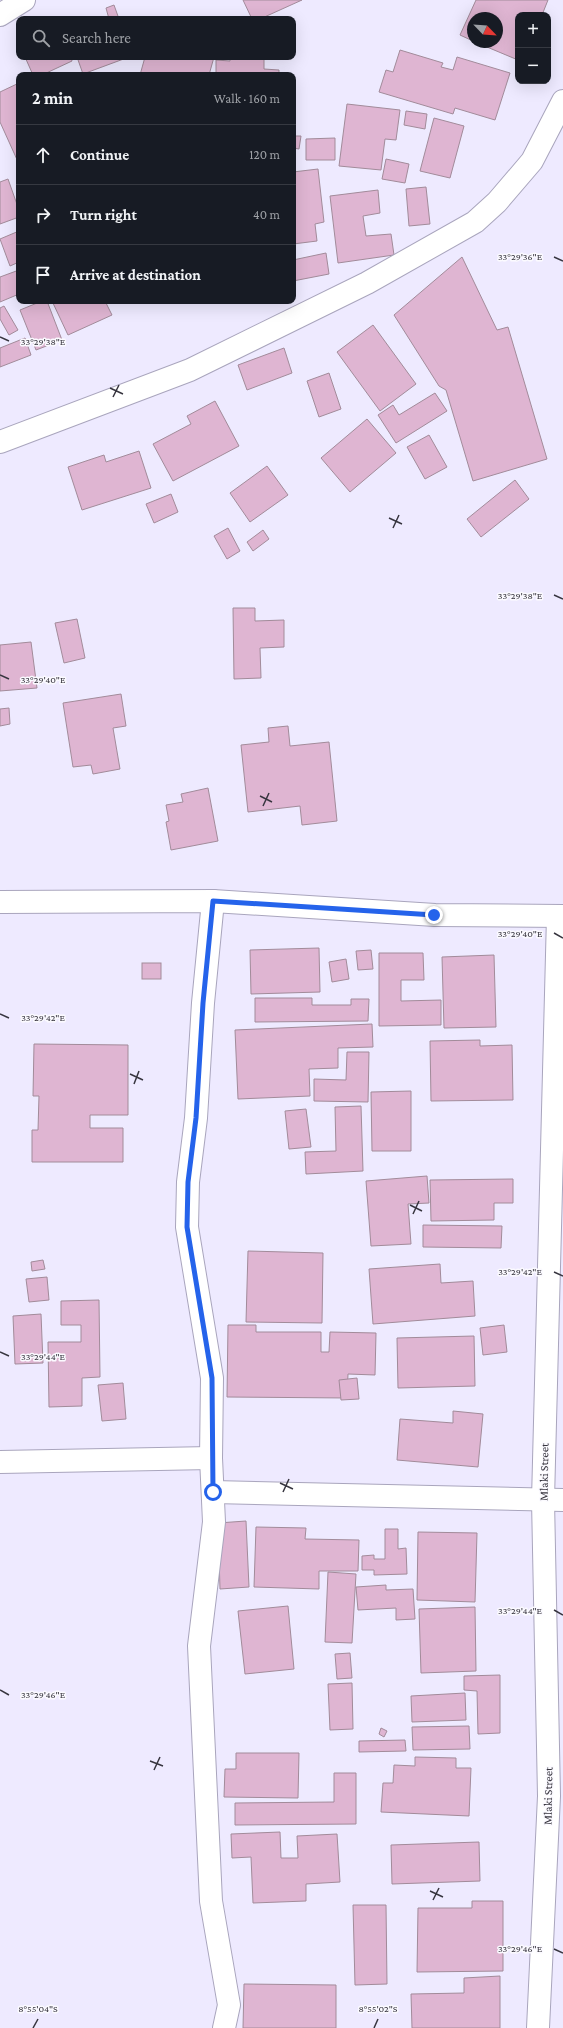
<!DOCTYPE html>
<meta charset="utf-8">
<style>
:root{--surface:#171b24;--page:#20242c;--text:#f1f3f6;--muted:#9ea1a6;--line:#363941}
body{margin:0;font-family:"Crimson Pro",serif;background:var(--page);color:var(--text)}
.controls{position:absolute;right:12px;top:12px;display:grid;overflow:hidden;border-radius:8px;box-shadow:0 4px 16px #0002}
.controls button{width:36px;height:36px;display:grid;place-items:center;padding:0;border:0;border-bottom:1px solid var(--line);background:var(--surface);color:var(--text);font:20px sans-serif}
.compass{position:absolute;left:467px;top:12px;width:36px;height:36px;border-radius:50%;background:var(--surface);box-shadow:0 4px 16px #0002;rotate:115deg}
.stop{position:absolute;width:12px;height:12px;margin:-9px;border:3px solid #2563eb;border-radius:50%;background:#fff}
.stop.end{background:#2563eb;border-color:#fff;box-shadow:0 1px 4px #0008}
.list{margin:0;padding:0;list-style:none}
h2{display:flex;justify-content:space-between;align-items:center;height:52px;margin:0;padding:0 16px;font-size:17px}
h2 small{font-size:13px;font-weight:400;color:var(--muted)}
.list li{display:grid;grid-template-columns:26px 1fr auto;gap:12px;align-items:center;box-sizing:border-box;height:60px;padding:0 16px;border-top:1px solid var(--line)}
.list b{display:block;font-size:15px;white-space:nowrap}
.list em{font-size:13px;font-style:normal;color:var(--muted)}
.icon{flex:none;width:22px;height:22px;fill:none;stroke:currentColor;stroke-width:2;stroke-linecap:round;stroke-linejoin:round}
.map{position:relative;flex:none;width:563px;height:2028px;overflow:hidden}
.search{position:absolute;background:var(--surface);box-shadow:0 4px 16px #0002;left:16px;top:16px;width:280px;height:44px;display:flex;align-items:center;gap:10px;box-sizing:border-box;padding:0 14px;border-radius:8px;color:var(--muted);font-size:15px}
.panel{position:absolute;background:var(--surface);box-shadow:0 4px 16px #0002;left:16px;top:72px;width:280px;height:232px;border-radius:8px}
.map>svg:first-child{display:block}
</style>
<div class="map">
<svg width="563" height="2028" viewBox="0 0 563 2028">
<rect width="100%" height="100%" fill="#eeeaff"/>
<g fill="#dfb5d2" stroke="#a28b9a">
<polygon points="243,0 302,0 260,19 252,19"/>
<polygon points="476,0 548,0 542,15 518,15 518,60 475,42 497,42 497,18 473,18 473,41 460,35"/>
<polygon points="114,5 119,19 109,19 106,8"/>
<polygon points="400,50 443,63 441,67 453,70 457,57 510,73 495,120 455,108 453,114 379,92 386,70 393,72"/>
<polygon points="25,57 71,57 72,61 42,75 33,75"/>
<polygon points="77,57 129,57 83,74"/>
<polygon points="145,57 214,57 209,75 140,75"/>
<polygon points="230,57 264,57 264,69 279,70 279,75 216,75 216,60 230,61"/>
<polygon points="19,83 19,164 0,122 0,92"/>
<polygon points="347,104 400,110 396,140 385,139 381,170 339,166"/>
<polygon points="406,111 427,114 425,129 404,125"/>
<polygon points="434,118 464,126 450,178 420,171"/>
<polygon points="293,136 301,136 299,149 293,148"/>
<polygon points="335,138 335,160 306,160 306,139"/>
<polygon points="386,159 409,164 405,183 382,179"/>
<polygon points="318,169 324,222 315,224 317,241 293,244 293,172"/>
<polygon points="8,179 19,210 19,217 0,224 0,182"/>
<polygon points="426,187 430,224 409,226 406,189"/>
<polygon points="378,190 380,213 363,216 366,236 391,234 394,255 338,263 330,196"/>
<polygon points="19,231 19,262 10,266 0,239"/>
<polygon points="326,253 329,274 293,281 293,260"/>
<polygon points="462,257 497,330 508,327 547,459 473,481 446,390 439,386 394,315"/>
<polygon points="19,270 19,294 0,302 0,277"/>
<polygon points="42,301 47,301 62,340 36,350 20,310"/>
<polygon points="52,301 105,301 112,315 68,335"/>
<polygon points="4,306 18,330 9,335 0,319 0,308"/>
<polygon points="373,325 416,384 380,411 337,352"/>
<polygon points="25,338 31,355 0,367 0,348"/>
<polygon points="284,348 292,373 247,390 238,365"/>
<polygon points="329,373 341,409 319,417 307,381"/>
<polygon points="435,393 447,411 396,443 378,415 393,405 399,415"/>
<polygon points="215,401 239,446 173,481 153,444 191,424 187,416"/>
<polygon points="367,419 396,453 350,492 321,458"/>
<polygon points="429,435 447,467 425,479 407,447"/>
<polygon points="139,451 151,488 82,510 68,467 104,455 106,462"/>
<polygon points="267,466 288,495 250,522 230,493"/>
<polygon points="515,480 529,499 481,537 467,519"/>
<polygon points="171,494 178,512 154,523 146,504"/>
<polygon points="228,528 240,551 227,559 214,536"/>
<polygon points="263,530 269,539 253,551 247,542"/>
<polygon points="233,608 255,608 255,621 284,620 284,647 260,648 261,678 234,679"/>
<polygon points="77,619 85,658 64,663 55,623"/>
<polygon points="31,642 37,688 0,691 0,645"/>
<polygon points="121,694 126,726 113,728 120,769 93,774 91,765 73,767 63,703"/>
<polygon points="9,708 10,724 0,726 0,709"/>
<polygon points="288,726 290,746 329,742 337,821 302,825 300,806 248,812 241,745 269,742 268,728"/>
<polygon points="208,788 218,841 171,850 166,822 169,821 166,805 183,802 181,794"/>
<polygon points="319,948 320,992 251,994 250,950"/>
<polygon points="371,950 373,969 358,970 356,951"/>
<polygon points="379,953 423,953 424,980 401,980 401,1001 441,1000 441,1025 379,1026"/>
<polygon points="494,955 496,1027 444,1028 442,957"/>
<polygon points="346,959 349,979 332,982 329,962"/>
<rect x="142" y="963" width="19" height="16"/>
<polygon points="255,998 312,998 312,1005 351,1005 351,999 369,999 368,1021 255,1022"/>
<polygon points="372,1024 373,1047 338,1048 338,1068 309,1069 310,1096 238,1099 235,1030"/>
<polygon points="480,1040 480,1046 512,1045 513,1100 431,1101 430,1041"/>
<polygon points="34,1044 128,1045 128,1115 90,1115 90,1128 123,1128 123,1162 32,1162 32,1130 38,1130 39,1096 33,1096"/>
<polygon points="347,1052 369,1052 368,1102 314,1101 314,1079 346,1080"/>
<polygon points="411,1091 411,1151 372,1151 371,1092"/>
<polygon points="361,1106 363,1171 306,1174 305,1152 336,1151 335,1107"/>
<polygon points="306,1109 311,1147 289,1149 285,1111"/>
<polygon points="427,1176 429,1203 408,1204 411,1244 371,1246 366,1181"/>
<polygon points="513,1179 513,1203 494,1203 494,1220 431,1221 430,1180"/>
<polygon points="423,1225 502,1226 501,1248 423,1247"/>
<polygon points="248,1251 323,1253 322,1323 246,1322"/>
<polygon points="43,1260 45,1269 32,1271 31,1262"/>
<polygon points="440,1264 441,1283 473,1281 475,1316 373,1324 369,1269"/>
<polygon points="47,1277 49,1300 29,1302 26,1279"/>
<polygon points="99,1300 100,1377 82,1378 82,1406 49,1407 48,1342 81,1342 81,1325 61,1325 61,1301"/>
<polygon points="41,1314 43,1363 15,1364 13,1316"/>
<polygon points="228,1325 256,1325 256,1332 321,1332 321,1352 329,1352 330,1332 376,1333 375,1375 348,1374 347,1398 227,1397"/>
<polygon points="504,1325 507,1352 483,1355 480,1328"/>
<polygon points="474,1336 475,1386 398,1388 397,1338"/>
<polygon points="357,1378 359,1399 341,1400 339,1380"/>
<polygon points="123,1383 126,1419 102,1421 98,1385"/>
<polygon points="453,1411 483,1414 478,1467 397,1460 400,1419 453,1423"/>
<polygon points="246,1521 249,1587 220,1589 218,1523"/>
<polygon points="256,1527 306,1528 305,1539 359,1540 358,1571 319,1571 319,1589 254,1587"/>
<polygon points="385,1529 398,1529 398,1549 406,1548 407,1574 374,1575 374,1570 362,1570 362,1556 374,1555 374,1559 385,1559"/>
<polygon points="418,1532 477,1533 475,1602 417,1600"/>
<polygon points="328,1572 356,1574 352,1643 325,1642"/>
<polygon points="386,1585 386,1590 413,1589 415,1619 396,1620 396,1608 358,1610 356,1587"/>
<polygon points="288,1606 294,1669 245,1674 238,1611"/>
<polygon points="475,1607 476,1671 421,1673 419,1609"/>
<polygon points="350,1653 352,1678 337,1679 335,1654"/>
<polygon points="500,1675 500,1733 478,1734 477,1691 464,1690 464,1676"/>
<polygon points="352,1683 353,1729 330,1730 328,1684"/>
<polygon points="465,1693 466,1720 412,1722 411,1696"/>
<polygon points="469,1726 470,1749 413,1750 412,1727"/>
<polygon points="381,1728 387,1731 384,1737 379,1734"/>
<polygon points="405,1740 406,1751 359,1752 359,1741"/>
<polygon points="236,1753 299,1753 298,1798 224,1797 225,1769 236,1769"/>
<polygon points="415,1757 456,1758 456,1768 471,1768 469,1816 381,1812 383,1783 393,1783 394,1765 415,1766"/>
<polygon points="334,1773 356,1773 356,1824 235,1825 235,1803 334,1802"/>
<polygon points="280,1832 281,1858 298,1858 297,1836 337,1834 340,1882 306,1884 306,1901 253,1903 251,1857 232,1858 231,1834"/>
<polygon points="479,1842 480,1881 392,1884 391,1845"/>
<polygon points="472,1901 503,1901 503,1971 417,1972 418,1908 472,1908"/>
<polygon points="353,1905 386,1905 387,1984 355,1985"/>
<polygon points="500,1976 500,2028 412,2028 411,1994 464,1993 464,1978"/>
<polygon points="244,1984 336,1985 336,2028 243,2028"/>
</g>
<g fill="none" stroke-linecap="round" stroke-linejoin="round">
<g stroke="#a9a5bd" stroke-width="24">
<g id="minor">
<polyline points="0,15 24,0"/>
<polyline points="0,442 190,370 367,283 475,222 497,202 532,161 563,101"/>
<polyline points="213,901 203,1003 196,1118 188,1182 187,1227 212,1378 211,1458 214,1522 199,1646 211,1901 229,2005 224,2028"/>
<polyline points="0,902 213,901 435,915 563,916"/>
<polyline points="0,1462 211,1458"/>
<polyline points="213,1492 563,1500"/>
<polyline points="538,2028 549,1796 543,1500 558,916"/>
</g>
</g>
<use href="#minor" stroke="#fff" stroke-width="22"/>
</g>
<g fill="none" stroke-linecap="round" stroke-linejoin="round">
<polyline stroke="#2563eb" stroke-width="5" points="213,1492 212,1378 187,1227 188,1182 196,1118 203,1003 213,901 434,915"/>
</g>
<path fill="none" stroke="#37353f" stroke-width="1.5" d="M554,257L563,261M0,337L9,341M110,388L123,394M113,397L119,385M389,518L402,524M393,528L399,515M554,595L563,599M0,675L9,679M260,796L272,802M263,806L269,793M554,933L563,938M0,1014L9,1018M130,1074L143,1080M134,1084L139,1071M410,1205L422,1211M413,1214L419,1201M554,1272L563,1276M0,1352L9,1356M280,1483L293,1489M283,1492L289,1479M554,1610L563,1615M0,1690L9,1695M150,1761L163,1766M154,1770L160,1757M430,1891L443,1897M433,1900L439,1888M554,1949L563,1953M33,2028L38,2019M374,2028L378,2019"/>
<g text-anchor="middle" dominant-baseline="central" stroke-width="3" stroke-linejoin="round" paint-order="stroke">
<g font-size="12" fill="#37353f" stroke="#fbfaff">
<text transform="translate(544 1472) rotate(-89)">Mlaki Street</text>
<text transform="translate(548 1796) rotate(-89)">Mlaki Street</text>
</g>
</g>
<g font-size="10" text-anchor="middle" fill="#37353f" stroke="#fbfaff" stroke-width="3" stroke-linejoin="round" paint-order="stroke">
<text x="520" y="260">33°29'36"E</text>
<text x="43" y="345">33°29'38"E</text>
<text x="520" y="599">33°29'38"E</text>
<text x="43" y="683">33°29'40"E</text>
<text x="520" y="937">33°29'40"E</text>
<text x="43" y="1021">33°29'42"E</text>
<text x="520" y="1275">33°29'42"E</text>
<text x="43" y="1360">33°29'44"E</text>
<text x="520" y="1614">33°29'44"E</text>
<text x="43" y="1698">33°29'46"E</text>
<text x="520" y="1952">33°29'46"E</text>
<text x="38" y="2012">8°55'04"S</text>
<text x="378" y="2012">8°55'02"S</text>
</g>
</svg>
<div class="controls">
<button>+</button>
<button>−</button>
</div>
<svg class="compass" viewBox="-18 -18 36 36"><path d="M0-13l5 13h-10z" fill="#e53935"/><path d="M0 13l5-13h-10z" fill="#9ea1a6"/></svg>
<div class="stop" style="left:213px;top:1492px"></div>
<div class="stop end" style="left:434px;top:915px"></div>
<div class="search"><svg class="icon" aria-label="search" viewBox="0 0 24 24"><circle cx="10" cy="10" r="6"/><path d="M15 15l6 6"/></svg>Search here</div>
<section class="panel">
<h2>2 min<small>Walk · 160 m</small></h2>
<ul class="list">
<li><svg class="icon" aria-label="ahead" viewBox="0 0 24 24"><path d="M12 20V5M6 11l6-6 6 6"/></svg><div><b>Continue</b></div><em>120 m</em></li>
<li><svg class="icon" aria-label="right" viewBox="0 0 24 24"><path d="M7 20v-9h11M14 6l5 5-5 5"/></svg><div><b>Turn right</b></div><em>40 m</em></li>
<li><svg class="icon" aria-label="arrive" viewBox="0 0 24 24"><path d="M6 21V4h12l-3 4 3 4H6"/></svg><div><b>Arrive at destination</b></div></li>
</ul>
</section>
</div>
